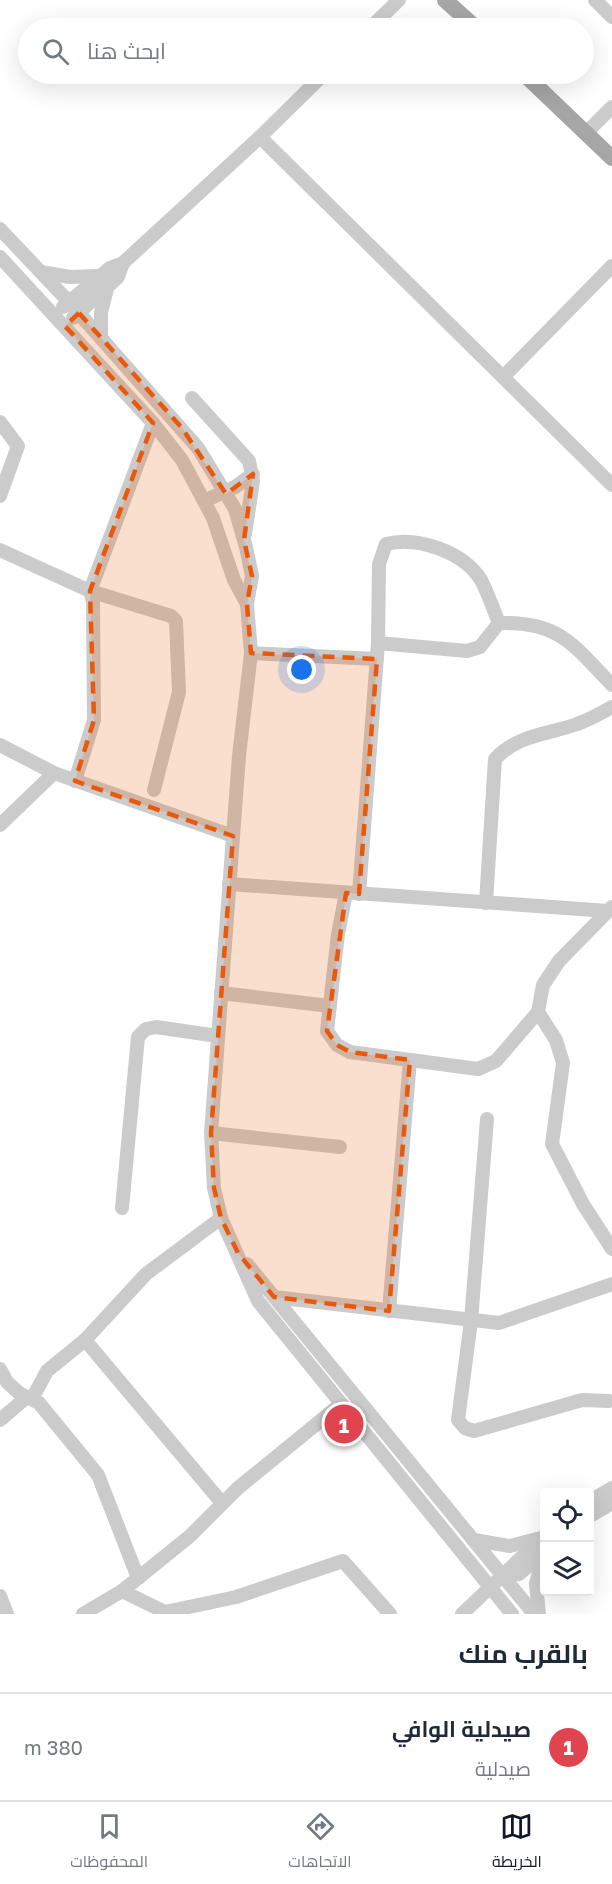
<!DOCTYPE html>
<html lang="ar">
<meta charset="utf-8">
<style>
:root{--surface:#fff;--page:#f6f6f7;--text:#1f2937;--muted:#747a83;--line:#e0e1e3;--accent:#111827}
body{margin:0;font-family:"Golos Text",Cairo,sans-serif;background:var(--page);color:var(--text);direction:rtl}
.controls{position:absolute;right:18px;bottom:18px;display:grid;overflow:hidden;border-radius:6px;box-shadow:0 6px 24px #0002}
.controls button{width:54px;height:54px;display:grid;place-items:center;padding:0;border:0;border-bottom:2px solid var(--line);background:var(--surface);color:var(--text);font:30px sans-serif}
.you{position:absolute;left:302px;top:670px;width:21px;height:21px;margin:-15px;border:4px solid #fff;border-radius:50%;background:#1a73e8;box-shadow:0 0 0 9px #1a73e833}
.badge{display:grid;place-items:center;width:39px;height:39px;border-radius:50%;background:var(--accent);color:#fff;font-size:20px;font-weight:700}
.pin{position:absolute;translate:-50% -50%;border:3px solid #fff;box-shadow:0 2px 6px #0006}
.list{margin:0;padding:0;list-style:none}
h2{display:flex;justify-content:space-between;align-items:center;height:78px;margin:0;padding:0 24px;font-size:26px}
h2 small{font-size:20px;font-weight:400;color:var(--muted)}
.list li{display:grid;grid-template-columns:39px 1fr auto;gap:18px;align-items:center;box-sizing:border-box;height:108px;padding:0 24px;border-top:2px solid var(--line)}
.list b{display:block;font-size:22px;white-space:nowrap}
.list p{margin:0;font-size:20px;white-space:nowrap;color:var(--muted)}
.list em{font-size:20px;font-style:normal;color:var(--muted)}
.icon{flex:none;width:33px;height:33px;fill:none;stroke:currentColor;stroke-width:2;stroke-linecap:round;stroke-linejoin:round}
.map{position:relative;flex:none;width:612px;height:1614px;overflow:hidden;direction:ltr}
.search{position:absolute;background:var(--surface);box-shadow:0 6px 24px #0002;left:18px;right:18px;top:18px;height:66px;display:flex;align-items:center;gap:15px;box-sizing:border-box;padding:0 21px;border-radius:33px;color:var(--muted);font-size:22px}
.sheet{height:186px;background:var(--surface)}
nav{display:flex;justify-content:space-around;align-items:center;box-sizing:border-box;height:84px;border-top:2px solid var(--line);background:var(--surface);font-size:16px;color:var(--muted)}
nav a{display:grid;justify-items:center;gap:3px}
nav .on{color:var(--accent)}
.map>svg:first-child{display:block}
</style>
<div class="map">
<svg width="612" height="1614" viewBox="0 0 612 1614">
<rect width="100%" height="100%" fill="#fff"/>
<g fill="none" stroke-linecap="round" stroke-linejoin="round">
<g stroke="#cbcbcb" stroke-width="14">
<polyline points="595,0 612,17"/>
<polyline points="370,28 399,0"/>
<polyline points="587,132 612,107"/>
<polyline points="260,137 612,485"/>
<polyline points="0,229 69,302 198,448 235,509 246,547 252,576 247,604 251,653 239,756 211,1133 214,1188 221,1218 258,1301 512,1614"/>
<polyline points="0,257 153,423 182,460 213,518 234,580 247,604"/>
<polyline points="41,272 70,277 99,276"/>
<polyline points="63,307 110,268 123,263 260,137 324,74"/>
<polyline points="73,318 118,277 123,263"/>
<polyline points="101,337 101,312 107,289"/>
<polyline points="503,377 612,266"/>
<polyline points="192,398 249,461 253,481 245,534"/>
<polyline points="0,422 18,446 0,496"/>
<polyline points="153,423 90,591 171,616 176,621 179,692 154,790"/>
<polyline points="204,501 235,487 253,474"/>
<polyline points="0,550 90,591 93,602 94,720 75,781"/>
<path d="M378,643L467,651L480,647L499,623C560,621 573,645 612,685"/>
<polyline points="251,653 377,659"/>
<polyline points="0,745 54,773 233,836"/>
<polyline points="0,825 54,773"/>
<polyline points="229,884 608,911"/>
<polyline points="346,893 338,934 327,1031 337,1045 350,1052 478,1069 496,1061 538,1012"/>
<path d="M359,894L378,643L379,564L386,544C416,536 463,551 481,580C488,593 493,609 499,623"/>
<path d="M486,903L495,759C519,734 547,735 577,724C589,720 601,713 612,707"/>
<polyline points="612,907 559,961 543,985 538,1012 556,1040 563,1063 552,1144 583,1204 612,1249"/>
<polyline points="221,993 330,1006"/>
<polyline points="487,1119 471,1321 458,1420 465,1428 474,1431 582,1400 609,1401"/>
<polyline points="211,1133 340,1147"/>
<polyline points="122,1208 138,1037 146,1029 156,1027 218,1036"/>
<polyline points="247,1264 534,1614"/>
<polyline points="274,1297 499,1323 612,1284"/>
<polyline points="389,1311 410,1060"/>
<polyline points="85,1340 222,1503"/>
<polyline points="0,1369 7,1382 19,1393 39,1403 98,1475 138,1578"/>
<polyline points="32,1399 47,1371 85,1340 146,1274 221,1218"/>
<polyline points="0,1420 27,1397"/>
<polyline points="590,1501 612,1488"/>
<polyline points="590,1516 612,1503"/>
<polyline points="474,1540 510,1546 537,1539"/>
<polyline points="504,1576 519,1574 544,1552"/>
<polyline points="122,1591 190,1536 238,1488 341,1404"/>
<polyline points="0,1596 7,1614"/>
<polyline points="83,1614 122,1591 165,1612 236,1597 343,1561 390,1614"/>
<polyline points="462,1614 544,1536"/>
<polyline points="539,1614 536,1584 544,1553"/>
</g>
<g stroke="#a6a6a6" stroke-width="16">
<polyline points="445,0 476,28"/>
<polyline points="524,74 612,158"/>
</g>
</g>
<path fill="#e8590c" fill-opacity="0.2" stroke="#e8590c" stroke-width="4.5" stroke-dasharray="12 8" stroke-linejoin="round" d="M79,313L182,428L226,494L253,474L244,540L252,576L247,604L251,653L377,659L359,894L346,893L327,1031L337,1045L350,1052L410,1060L389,1311L274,1297L238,1253L221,1218L214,1188L211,1133L233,836L75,781L94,720L90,591L153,423L65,326Z"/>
</svg>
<div class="controls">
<button><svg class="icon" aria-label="locate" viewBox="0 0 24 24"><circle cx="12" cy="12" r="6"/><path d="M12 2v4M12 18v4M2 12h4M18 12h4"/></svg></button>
<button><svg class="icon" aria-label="layers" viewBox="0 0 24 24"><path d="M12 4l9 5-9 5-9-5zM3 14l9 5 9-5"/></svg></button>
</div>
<div class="you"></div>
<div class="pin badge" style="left:344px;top:1424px;background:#e0444e">1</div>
<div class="search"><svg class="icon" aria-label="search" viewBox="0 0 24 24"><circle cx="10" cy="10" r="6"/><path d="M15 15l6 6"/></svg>ابحث هنا</div>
</div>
<section class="sheet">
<h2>بالقرب منك<small></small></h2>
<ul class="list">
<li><span class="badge" style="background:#e0444e">1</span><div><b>صيدلية الوافي</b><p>صيدلية</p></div><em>380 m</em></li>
</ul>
</section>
<nav>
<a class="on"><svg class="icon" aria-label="map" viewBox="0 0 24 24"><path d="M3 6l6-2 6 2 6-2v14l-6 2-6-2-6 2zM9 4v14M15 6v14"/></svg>الخريطة</a>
<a><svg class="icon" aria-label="directions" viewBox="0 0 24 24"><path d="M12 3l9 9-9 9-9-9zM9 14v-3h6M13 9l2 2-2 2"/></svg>الاتجاهات</a>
<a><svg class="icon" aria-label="saved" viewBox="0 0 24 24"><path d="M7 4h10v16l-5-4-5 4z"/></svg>المحفوظات</a>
</nav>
